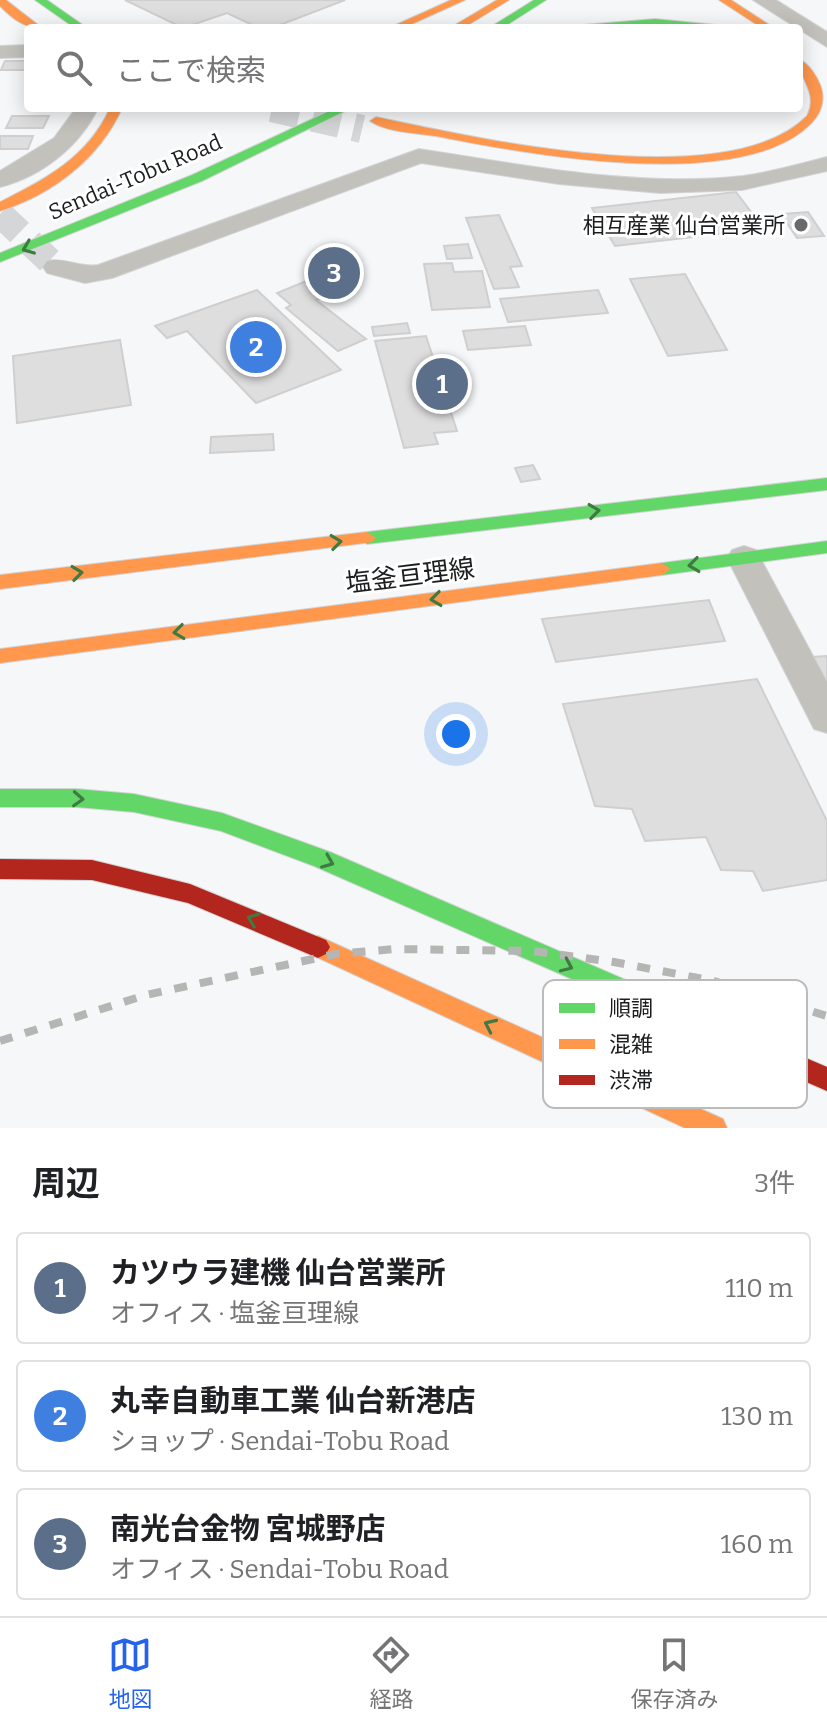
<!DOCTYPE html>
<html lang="ja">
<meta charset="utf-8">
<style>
:root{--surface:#fff;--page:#f6f6f6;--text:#202124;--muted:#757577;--line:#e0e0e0;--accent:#2563eb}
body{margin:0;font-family:Bitter,"Noto Sans JP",serif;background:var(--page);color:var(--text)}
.you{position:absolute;left:456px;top:734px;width:28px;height:28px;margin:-20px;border:6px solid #fff;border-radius:50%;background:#1a73e8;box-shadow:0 0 0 12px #1a73e833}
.badge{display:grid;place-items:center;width:52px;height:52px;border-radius:50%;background:var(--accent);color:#fff;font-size:26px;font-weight:700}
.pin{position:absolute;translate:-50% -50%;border:4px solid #fff;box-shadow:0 2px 8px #0006}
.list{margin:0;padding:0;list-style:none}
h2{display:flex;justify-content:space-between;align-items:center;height:104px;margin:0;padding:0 32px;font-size:34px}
h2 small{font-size:26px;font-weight:400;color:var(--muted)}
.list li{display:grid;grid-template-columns:52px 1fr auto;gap:24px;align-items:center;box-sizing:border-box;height:112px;margin:0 16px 16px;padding:0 16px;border:2px solid var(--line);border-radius:8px}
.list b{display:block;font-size:30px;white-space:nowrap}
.list p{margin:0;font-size:26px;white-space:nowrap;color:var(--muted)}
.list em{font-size:26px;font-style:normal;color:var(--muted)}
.icon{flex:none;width:44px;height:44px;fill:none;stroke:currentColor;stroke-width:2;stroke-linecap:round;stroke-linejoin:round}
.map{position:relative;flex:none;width:827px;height:1128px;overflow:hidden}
.search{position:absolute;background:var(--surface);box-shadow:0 4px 20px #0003;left:24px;right:24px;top:24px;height:88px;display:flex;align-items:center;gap:20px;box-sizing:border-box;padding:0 28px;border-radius:8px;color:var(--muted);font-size:30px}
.sheet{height:488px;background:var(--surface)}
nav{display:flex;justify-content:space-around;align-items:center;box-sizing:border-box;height:112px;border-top:2px solid var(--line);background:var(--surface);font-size:22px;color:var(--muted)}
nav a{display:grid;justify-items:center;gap:4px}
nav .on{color:var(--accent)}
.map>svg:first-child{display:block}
</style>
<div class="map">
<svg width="827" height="1128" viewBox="0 0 827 1128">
<rect width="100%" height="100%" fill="#f5f7f9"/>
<g fill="#dedede" stroke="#cfcfcf" stroke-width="2">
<polygon points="125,0 345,0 272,28 259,28 227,13 183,28"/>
<polygon points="5,61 28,61 28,70 1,70"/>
<polygon points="12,116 49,116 43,128 6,128"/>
<polygon points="0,136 33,136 28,149 0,149"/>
<polygon points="736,192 764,229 615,246 592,208"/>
<polygon points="808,212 824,236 797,238 781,214"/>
<polygon points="499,215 522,266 510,267 519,287 494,289 466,218"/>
<polygon points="468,244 472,258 447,259 444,246"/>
<polygon points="452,263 454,272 482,271 490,307 432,310 424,264"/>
<polygon points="326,273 345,288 316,300 366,339 338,351 286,308 291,305 277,293"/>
<polygon points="685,274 727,350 668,356 630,279"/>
<polygon points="257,290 341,370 256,403 187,331 167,338 155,326"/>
<polygon points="598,290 608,313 508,322 500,299"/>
<polygon points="407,323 410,333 374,336 372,327"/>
<polygon points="525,326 531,345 468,350 463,331"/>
<polygon points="426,336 457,431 434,433 438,444 404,448 375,341"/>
<polygon points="120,340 131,405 17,423 13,356"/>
<polygon points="273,434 274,450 210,453 211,437"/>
<polygon points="533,465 540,479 521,482 515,468"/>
<polygon points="709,600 725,641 556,662 542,619"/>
<polygon points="827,656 827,683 813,657"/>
<polygon points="757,679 827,821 827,880 763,891 753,871 721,870 706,837 645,841 632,809 595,806 563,704"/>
</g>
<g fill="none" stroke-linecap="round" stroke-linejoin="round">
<polyline stroke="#d4d6d8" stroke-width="27" stroke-dasharray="27 14" stroke-linecap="butt" points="0,214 56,267"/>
<polyline stroke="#d4d6d8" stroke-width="28" stroke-dasharray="28 14" stroke-linecap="butt" points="272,108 362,129"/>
<g stroke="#d3d4d5" stroke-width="2">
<g id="street">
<polygon points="753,0 776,0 827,32 827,47"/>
<polygon points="28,45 28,57 0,58 0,46"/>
<path d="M76,108H98C80,146 41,177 0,187V171L54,138Z"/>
<path d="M419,149C525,165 636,188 743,176C772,172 799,164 827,157V171L742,190L660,193L559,184L421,163L112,278L85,283L47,273L43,267L47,261C64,257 80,268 98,265Z"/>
<polygon points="744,546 756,550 827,682 827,733 814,729 727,558 732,550"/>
</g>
</g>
<g stroke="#d3d4d5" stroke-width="2">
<g id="fast">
<polygon points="35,0 47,0 87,28 75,28"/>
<polygon points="534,0 546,0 502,28 489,28"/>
<polygon points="655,19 716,25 721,28 655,25 578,28 583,25"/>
<polygon points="336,108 351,108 202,181 0,262 0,253 192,175"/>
<polygon points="827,478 827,490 367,544 358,538 367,532"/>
<polygon points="827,541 827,553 662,575 653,569 662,563"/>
<polygon points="0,789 76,789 134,794 222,813 330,852 672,1000 675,1008 672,1016 663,1019 314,866 221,831 134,812 76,807 0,807"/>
</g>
</g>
<g stroke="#d3d4d5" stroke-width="2">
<g id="slow">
<path d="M0,0H6L42,28C24,28 13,19 0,6Z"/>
<polygon points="451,0 465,0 403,28 389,28"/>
<polygon points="497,0 509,0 463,28 450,28"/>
<polygon points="719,0 731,0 774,28 762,28"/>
<path d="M799,59C809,64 817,76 821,87C827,107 816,121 800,133C723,189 531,155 441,137C420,133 387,133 370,121L376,117C477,138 727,196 807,116C819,93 799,80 799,59Z"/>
<path d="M110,108H122C100,158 52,195 0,211V202C46,179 88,157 110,108Z"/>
<polygon points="367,532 376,538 373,542 0,589 0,575"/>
<polygon points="662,563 671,569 662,575 0,663 0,649"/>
<polygon points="318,936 723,1119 727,1128 685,1128 310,954 306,947 310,940"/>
</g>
</g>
<g stroke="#d3d4d5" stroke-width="2">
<g id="jam">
<polygon points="0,859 92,860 190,884 326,940 330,947 326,954 318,958 188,903 92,880 0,879"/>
<polygon points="663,997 827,1067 827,1091 654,1016 651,1008 654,1000"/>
</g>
</g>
<use href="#street" fill="#c3c1bc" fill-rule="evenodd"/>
<use href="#fast" fill="#63d668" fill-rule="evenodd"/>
<use href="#slow" fill="#ff974d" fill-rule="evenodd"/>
<use href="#jam" fill="#b3261e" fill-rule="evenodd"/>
<polyline stroke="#b5b6b4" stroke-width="8" stroke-dasharray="13 13" stroke-linecap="butt" points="0,1041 146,995 336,954 395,949 532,951 614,962 714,981 827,1016"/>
</g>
<defs><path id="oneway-chevron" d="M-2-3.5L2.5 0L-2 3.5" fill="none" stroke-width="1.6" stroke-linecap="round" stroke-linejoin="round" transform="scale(2)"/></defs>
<g stroke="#407a43">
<use href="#oneway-chevron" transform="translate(28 248) rotate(158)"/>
<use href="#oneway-chevron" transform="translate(594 511) rotate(-7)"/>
<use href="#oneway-chevron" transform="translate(336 542) rotate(-7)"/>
<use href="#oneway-chevron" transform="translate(694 565) rotate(173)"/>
<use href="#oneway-chevron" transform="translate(77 573) rotate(-7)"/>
<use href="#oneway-chevron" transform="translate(436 599) rotate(173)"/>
<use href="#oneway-chevron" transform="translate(179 632) rotate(173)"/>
<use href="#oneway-chevron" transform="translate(78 799) rotate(3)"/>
<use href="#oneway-chevron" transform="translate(328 862) rotate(22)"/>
<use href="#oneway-chevron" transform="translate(253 919) rotate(-159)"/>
<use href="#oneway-chevron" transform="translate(567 966) rotate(24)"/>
<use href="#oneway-chevron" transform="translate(490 1025) rotate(-155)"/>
</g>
<circle fill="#68696b" stroke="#fff" stroke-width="3" cx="801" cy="225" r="8"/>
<g text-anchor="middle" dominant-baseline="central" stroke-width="6" stroke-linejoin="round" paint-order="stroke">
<g font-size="22" fill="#1c1d1e" stroke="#fff">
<text transform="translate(135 177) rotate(-23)">Sendai-Tobu Road</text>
</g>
<g font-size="22" fill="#1c1d1e" stroke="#fff" text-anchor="end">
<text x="785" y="225">相互産業 仙台営業所</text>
</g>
<g font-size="26" fill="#1c1d1e" stroke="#fff">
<text transform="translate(410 576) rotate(-7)">塩釜亘理線</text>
</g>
</g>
<rect x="543" y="980" width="264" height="128" rx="12" fill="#fff" stroke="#bbbbbc" stroke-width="2"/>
<rect x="559" y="1003" width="36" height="10" fill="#63d668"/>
<rect x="559" y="1039" width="36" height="10" fill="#ff974d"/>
<rect x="559" y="1075" width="36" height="10" fill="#b3261e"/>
<g font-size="22" fill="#1c1d1e">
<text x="609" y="1016">順調</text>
<text x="609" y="1052">混雑</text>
<text x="609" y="1088">渋滞</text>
</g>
</svg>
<div class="you"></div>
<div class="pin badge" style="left:442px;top:384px;background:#5c6f8a">1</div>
<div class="pin badge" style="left:256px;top:347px;background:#3f7fe0">2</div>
<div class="pin badge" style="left:334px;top:273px;background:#5c6f8a">3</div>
<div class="search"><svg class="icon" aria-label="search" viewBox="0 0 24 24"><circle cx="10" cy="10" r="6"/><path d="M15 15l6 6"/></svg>ここで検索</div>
</div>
<section class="sheet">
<h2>周辺<small>3件</small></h2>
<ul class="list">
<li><span class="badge" style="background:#5c6f8a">1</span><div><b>カツウラ建機 仙台営業所</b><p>オフィス · 塩釜亘理線</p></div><em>110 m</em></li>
<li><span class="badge" style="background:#3f7fe0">2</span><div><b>丸幸自動車工業 仙台新港店</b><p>ショップ · Sendai-Tobu Road</p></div><em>130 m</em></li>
<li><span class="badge" style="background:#5c6f8a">3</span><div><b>南光台金物 宮城野店</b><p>オフィス · Sendai-Tobu Road</p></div><em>160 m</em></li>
</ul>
</section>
<nav>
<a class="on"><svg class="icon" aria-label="map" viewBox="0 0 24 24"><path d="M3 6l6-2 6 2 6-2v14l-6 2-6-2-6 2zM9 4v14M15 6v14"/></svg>地図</a>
<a><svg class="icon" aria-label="directions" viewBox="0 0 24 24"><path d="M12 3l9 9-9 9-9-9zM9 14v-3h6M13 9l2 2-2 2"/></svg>経路</a>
<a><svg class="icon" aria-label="saved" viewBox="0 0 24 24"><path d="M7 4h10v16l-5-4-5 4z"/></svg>保存済み</a>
</nav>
